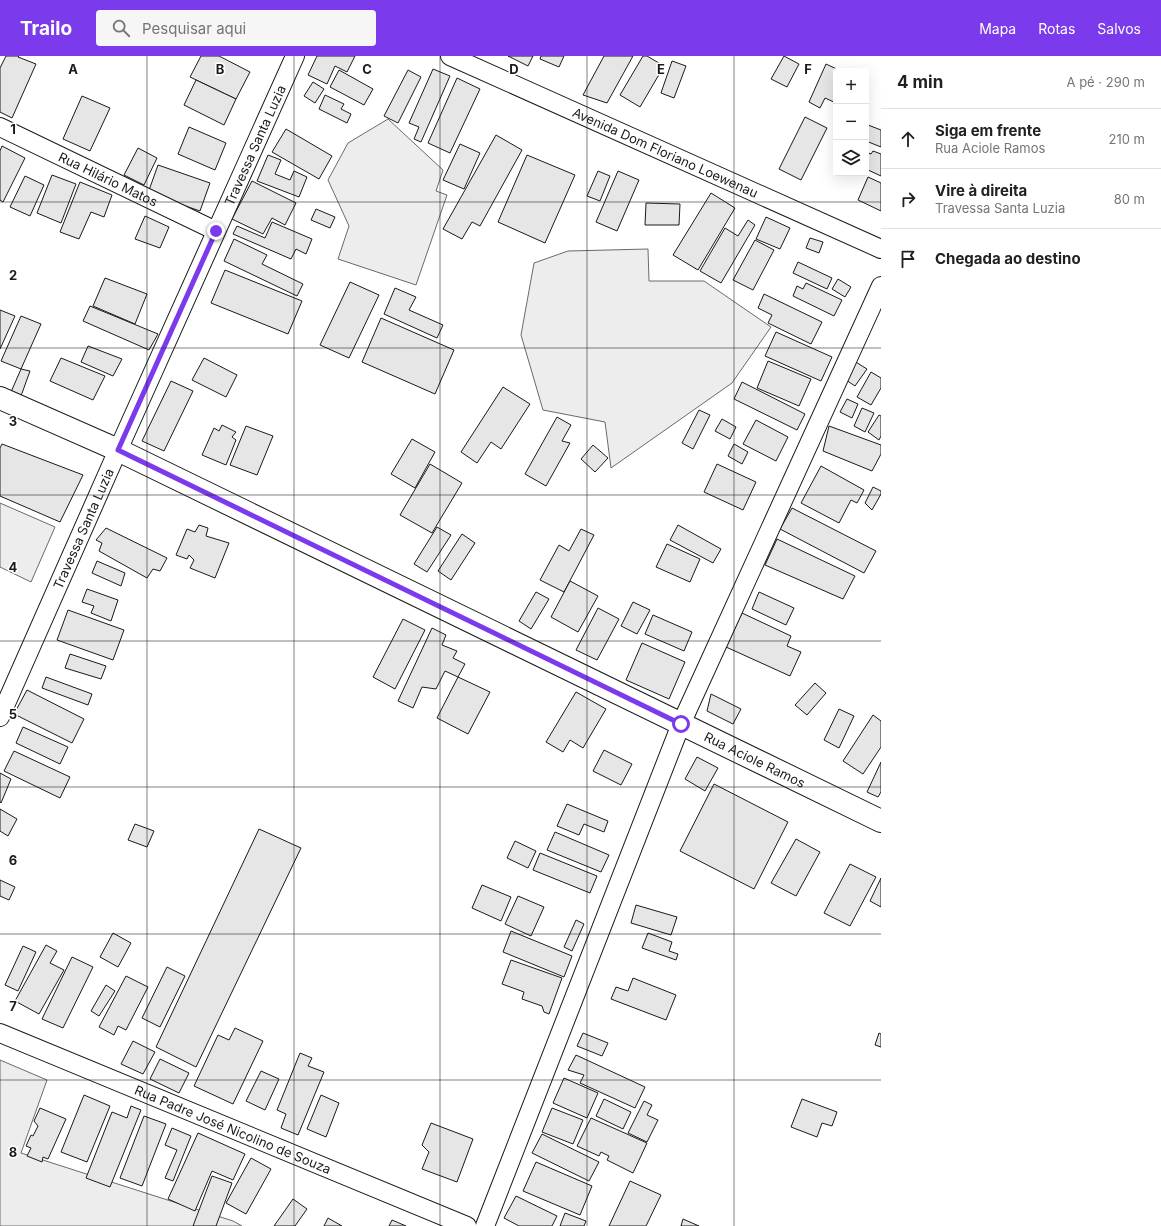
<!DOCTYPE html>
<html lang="pt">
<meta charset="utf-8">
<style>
:root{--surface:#fff;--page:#f6f6f6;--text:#202124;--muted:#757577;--line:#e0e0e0;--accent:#7c3aed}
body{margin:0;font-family:Inter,sans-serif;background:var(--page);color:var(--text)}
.controls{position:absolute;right:12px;top:12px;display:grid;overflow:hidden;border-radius:4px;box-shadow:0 4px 16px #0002}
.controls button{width:36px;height:36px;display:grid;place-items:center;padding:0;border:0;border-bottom:1px solid var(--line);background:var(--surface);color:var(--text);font:20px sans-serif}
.stop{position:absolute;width:12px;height:12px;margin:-9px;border:3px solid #7c3aed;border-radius:50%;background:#fff}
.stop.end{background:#7c3aed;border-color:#fff;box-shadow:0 1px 4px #0008}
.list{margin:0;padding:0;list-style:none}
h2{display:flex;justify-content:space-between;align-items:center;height:52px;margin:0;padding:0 16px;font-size:17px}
h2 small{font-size:13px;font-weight:400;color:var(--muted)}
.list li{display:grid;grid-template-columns:26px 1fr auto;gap:12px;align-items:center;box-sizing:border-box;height:60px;padding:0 16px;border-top:1px solid var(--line)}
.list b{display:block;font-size:15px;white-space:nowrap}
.list p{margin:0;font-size:13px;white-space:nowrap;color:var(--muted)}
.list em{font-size:13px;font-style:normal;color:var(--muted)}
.icon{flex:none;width:22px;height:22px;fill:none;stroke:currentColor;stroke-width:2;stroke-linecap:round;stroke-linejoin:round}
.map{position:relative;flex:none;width:881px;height:1170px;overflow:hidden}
header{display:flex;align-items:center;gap:24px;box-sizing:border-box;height:56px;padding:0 20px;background:var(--accent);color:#fff}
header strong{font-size:19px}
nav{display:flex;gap:22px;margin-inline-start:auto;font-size:14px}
.search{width:280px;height:36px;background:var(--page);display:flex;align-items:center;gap:10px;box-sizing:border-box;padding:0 14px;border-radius:4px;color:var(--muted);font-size:15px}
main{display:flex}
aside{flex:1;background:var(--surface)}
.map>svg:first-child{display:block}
</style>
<header>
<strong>Trailo</strong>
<div class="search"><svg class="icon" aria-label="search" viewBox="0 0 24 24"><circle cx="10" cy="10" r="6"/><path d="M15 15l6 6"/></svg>Pesquisar aqui</div>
<nav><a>Mapa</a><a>Rotas</a><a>Salvos</a></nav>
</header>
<main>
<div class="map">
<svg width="881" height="1170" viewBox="0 0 881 1170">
<rect width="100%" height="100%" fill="#fff"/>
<g fill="#ededed" stroke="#6a6a6a">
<polygon points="388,63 443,114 436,135 447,139 416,229 338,203 349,170 328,124 348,87"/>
<polygon points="648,193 649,225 704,225 771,271 732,327 611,412 605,366 543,354 521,279 534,207 568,195"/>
<polygon points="0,447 55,471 31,526 0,511"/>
<polygon points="0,1004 47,1024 21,1097 233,1165 242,1170 0,1170"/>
</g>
<g fill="#e6e6e6" stroke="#1a1a1a">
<polygon points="6,0 19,0 18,1 36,8 12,62 0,56 0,12"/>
<polygon points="201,0 219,0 250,16 236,43 190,21"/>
<polygon points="317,0 355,0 347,16 335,10 327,28 308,19"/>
<polygon points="508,0 533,0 528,10"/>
<polygon points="541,0 564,0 559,11 540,3"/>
<polygon points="604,0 633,0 607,47 583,39"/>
<polygon points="643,0 647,0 664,10 640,51 620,39"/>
<polygon points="784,0 799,8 787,31 771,23"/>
<polygon points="672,5 686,10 674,42 661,37"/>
<polygon points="826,8 841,15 836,15 836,47 825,42 820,52 809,46"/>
<polygon points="433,13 450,20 421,86 414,83 419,71 409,67"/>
<polygon points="339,14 373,33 364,49 330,31"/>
<polygon points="408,14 421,21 398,67 384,60"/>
<polygon points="457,22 480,33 450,97 428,87"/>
<polygon points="196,24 236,43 224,69 184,49"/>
<polygon points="313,26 324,33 315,47 304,40"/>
<polygon points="325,39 344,48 341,53 351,58 347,67 319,53"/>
<polygon points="82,40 110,52 90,95 63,83"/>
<polygon points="805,61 827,72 801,124 779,113"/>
<polygon points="868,69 881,74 881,91 866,85 866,74"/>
<polygon points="189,71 226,87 215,114 178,98"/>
<polygon points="286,73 332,100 319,123 272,96"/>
<polygon points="496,79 522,94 480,170 472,166 462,183 443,173"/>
<polygon points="460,88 480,97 464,133 443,124"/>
<polygon points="2,90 25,102 3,146 0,144 0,95"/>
<polygon points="138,92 157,102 144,129 124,119"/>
<polygon points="873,95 881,98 881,120 866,113 866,96 871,98"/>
<polygon points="268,99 281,104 275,118 290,124 294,115 307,121 299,141 257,125"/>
<polygon points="527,99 575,119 545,187 498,166"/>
<polygon points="158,109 210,127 200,155 148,137"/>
<polygon points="598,115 610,120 600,145 587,140"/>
<polygon points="618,115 639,124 617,175 596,166"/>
<polygon points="52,119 76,128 61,167 37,157"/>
<polygon points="25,120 44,129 30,160 10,151"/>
<polygon points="868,121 881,127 881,155 858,144"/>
<polygon points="252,125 296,147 285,169 272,162 263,178 232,163"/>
<polygon points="80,126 112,139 104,161 91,156 79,183 60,176"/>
<polygon points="711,137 735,152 698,214 673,199"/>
<polygon points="646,147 680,148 679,169 645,169"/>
<polygon points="316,153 335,161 330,172 311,164"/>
<polygon points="145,160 169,171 160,192 135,183"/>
<polygon points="766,161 790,172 780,193 756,183"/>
<polygon points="748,164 755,169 721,227 700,215 725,172 738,180"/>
<polygon points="272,166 312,183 306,198 296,193 291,203 233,178 237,170 265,182"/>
<polygon points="810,182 823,186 819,197 806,192"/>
<polygon points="234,183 267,199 262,208 303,228 297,240 224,205"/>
<polygon points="755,184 774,194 753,234 733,224"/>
<polygon points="798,206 832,222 827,233 793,217"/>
<polygon points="225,214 302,245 288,278 211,247"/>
<polygon points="105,222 147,238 135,268 93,250"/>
<polygon points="838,223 851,231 845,241 832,233"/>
<polygon points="350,226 379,239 349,302 320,289"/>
<polygon points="806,227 842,244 834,260 793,240 797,230 803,233"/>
<polygon points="395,232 416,241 409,254 443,269 437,282 384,258"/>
<polygon points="764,238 822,266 811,288 768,267 772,259 758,252"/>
<polygon points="90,250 158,278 149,294 83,265"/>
<polygon points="0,254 15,260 0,293"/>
<polygon points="21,260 41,268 21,313 1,305"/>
<polygon points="381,262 454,294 435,338 362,306"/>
<polygon points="776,276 832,301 821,325 765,300"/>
<polygon points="88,290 122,303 113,320 81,306"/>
<polygon points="61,302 105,320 93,344 50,325"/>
<polygon points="204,302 237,319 226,341 192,324"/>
<polygon points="851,303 867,313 855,330 840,320"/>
<polygon points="768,305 811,323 799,350 757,332"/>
<polygon points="21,313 30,315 21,340 11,336"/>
<polygon points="871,316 881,322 881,332 871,349 857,341"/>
<polygon points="171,325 193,335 164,395 142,385"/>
<polygon points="742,326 805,358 797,374 734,343"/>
<polygon points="503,331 530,348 501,393 491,386 477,407 461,396"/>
<polygon points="847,343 858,348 852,362 840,356"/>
<polygon points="862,352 874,357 865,376 854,370"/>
<polygon points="699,354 710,359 693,393 682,387"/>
<polygon points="879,359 881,360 881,380 879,384 868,376"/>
<polygon points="557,361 571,369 562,385 570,387 546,430 525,418"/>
<polygon points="722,363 736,371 730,383 715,375"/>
<polygon points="756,364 788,381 776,405 743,388"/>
<polygon points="222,369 236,376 232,381 236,384 226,409 202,399 214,372 219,375"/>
<polygon points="246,370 273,380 257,419 230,409"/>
<polygon points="829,370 881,389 881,398 872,415 823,395"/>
<polygon points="412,383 435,396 415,432 391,418"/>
<polygon points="2,388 83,419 60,466 0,440 0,392"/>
<polygon points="734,388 748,396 742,408 728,400"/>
<polygon points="593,389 608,402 595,416 581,403"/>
<polygon points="430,408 462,427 432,477 400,459"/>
<polygon points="717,408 756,426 743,454 704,436"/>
<polygon points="821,410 864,434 857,447 851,444 839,467 801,447"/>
<polygon points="873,431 881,435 881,438 872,454 865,447"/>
<polygon points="792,452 876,495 864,517 780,473"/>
<polygon points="199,469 208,472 206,480 229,487 215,522 190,512 194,504 189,499 187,503 176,499 187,473 195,476"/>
<polygon points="678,469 721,493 713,507 670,484"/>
<polygon points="437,471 451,479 427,516 414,508"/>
<polygon points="106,472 167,502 160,515 153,513 147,522 99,495 102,487 96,484"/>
<polygon points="581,473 594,479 564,536 540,524 559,489 569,495"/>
<polygon points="462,478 475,487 451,524 438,515"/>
<polygon points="777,483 855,520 843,543 765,509"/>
<polygon points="667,488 700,503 690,526 656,511"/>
<polygon points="97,505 125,517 121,530 92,517"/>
<polygon points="570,525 598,540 578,576 551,561"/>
<polygon points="87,533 118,544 111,565 91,557 94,550 82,546"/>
<polygon points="536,536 549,543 531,573 519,565"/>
<polygon points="759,536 794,552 786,569 752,553"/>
<polygon points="633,546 650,554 637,578 621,570"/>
<polygon points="598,552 619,563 597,604 576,594"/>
<polygon points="68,554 124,574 113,604 57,584"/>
<polygon points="742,557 791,580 787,590 801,596 790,620 726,591"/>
<polygon points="653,559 692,576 684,595 645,578"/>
<polygon points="403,563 425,574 395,633 373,621"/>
<polygon points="432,572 446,579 442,589 457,595 453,602 465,608 458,621 445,615 436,633 422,631 413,652 398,645"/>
<polygon points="642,587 685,606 669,643 626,624"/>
<polygon points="70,598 106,610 101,623 65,612"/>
<polygon points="46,621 92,638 88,649 42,632"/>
<polygon points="458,621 490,636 468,678 437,662"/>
<polygon points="815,627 826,637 807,659 795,649"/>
<polygon points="27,634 84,663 72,687 14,658"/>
<polygon points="576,636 606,653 583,692 570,684 563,696 546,686"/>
<polygon points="711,638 741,653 733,668 707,655"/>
<polygon points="839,653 854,660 839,692 824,684"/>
<polygon points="873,659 881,665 881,691 863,718 843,705"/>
<polygon points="23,671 68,691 60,708 16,687"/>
<polygon points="604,694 632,708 621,729 593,715"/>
<polygon points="14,695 70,721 60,742 4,715"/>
<polygon points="697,701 718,712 705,735 685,723"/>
<polygon points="881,706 881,736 878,741 867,736"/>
<polygon points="0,717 11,723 1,747 0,746"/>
<polygon points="714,728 788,766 754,833 680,795"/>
<polygon points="567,748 608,765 604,776 584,768 579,779 557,770"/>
<polygon points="0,753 17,763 8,780 0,775"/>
<polygon points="135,768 154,775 147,791 128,784"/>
<polygon points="259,773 301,792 196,1011 156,991"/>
<polygon points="555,776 609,799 601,816 547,794"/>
<polygon points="796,783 820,796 796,840 771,827"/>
<polygon points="515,785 536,795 528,812 507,802"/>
<polygon points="540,797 597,820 590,837 533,814"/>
<polygon points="850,808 876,821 850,870 824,857"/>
<polygon points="881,822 881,851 870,845"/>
<polygon points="0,824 15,831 9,844 0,840"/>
<polygon points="482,829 511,841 501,865 472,852"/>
<polygon points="518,840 544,851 531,880 505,868"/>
<polygon points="636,849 677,861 671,879 631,867"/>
<polygon points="576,864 584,868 572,895 564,891"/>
<polygon points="511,875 572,900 564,921 503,896"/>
<polygon points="113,877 131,887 118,911 100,901"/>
<polygon points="648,877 672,886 669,895 678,898 676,904 642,892"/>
<polygon points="46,889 57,895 50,907 64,914 39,958 15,945"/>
<polygon points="23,890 36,896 18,935 5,929"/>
<polygon points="72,901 93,911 63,972 42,963"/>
<polygon points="511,904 562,922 549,958 544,956 542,950 522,943 524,936 502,928"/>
<polygon points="167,911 185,920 160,971 142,962"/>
<polygon points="126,920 148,931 126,974 118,970 114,979 99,971"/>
<polygon points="633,922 676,939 666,964 611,943 616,931 628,935"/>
<polygon points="106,929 115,935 99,960 91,955"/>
<polygon points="235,972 263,985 233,1048 194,1030 218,979 229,984"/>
<polygon points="583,977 608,987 602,1000 577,990"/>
<polygon points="879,977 881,978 881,991 875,989"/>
<polygon points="133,985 155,996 143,1018 121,1008"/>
<polygon points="300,997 312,1002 308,1010 324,1016 298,1079 281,1072 286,1058 277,1054"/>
<polygon points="576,999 645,1031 635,1052 580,1027 584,1019 568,1014"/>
<polygon points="160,1003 189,1017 179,1037 150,1023"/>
<polygon points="261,1015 279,1023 265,1054 246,1045"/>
<polygon points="564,1022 598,1037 587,1062 553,1047"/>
<polygon points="84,1039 110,1050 87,1106 61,1096"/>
<polygon points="321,1039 339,1047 326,1081 307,1073"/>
<polygon points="604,1043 631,1056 623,1073 596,1060"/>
<polygon points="802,1043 837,1056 832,1070 822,1067 817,1081 791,1071"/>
<polygon points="644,1045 652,1049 647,1059 658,1064 647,1086 628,1077"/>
<polygon points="131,1050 141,1054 110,1131 86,1122 112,1056 127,1062"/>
<polygon points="40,1052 66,1063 48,1103 43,1101 42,1106 27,1100 31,1092 26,1090 31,1079 33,1080 38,1070 34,1065"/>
<polygon points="552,1052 583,1064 573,1088 542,1076"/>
<polygon points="144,1060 166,1068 142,1130 120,1122"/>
<polygon points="591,1062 647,1087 633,1117 607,1104 609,1100 601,1096 599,1100 577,1090"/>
<polygon points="431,1067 473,1083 457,1126 422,1113 429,1096 422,1089"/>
<polygon points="172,1072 191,1080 173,1125 165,1122 177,1094 165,1089"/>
<polygon points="198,1077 245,1098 233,1124 212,1115 195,1155 168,1143"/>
<polygon points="542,1078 599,1106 589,1125 532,1097"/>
<polygon points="251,1102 271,1113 246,1158 226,1147"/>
<polygon points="536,1106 592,1130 580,1159 523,1135"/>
<polygon points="212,1120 232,1127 216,1170 193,1170"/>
<polygon points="630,1125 661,1139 646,1170 609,1170"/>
<polygon points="516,1140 557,1160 552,1170 519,1170 504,1162"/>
<polygon points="293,1143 307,1153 295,1170 274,1170"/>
<polygon points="565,1157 586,1165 584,1170 560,1170"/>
<polygon points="328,1162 342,1170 324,1170"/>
<polygon points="683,1163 699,1170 681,1170"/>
<polygon points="392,1164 406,1170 389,1170"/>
</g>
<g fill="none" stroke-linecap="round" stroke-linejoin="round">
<g stroke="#1a1a1a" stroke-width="20">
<g id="minor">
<path id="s1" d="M450,0L881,193"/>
<path id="s2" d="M0,71L216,175"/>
<path id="s3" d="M0,661L118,394L295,0"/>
<path id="s4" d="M0,977L467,1170"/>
<polyline points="485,1170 681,668 881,230"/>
</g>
</g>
<g stroke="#1a1a1a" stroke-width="24">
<g id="tertiary">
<path id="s5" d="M0,342L118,394L881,765"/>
</g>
</g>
<use href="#minor" stroke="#fff" stroke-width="18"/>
<use href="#tertiary" stroke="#fff" stroke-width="22"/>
</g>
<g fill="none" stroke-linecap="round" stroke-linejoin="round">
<polyline stroke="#7c3aed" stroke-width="5" points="216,175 118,394 681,668"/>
</g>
<path fill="none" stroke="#1a1a1a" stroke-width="1" stroke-opacity="0.55" d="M147,0V1170M294,0V1170M440,0V1170M587,0V1170M734,0V1170M0,146H881M0,292H881M0,439H881M0,585H881M0,731H881M0,878H881M0,1024H881"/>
<g text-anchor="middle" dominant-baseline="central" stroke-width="3" stroke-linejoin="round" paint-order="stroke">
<g font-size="13" fill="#1a1a1a" stroke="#fff">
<text stroke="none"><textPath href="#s3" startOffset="626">Travessa Santa Luzia</textPath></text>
<text stroke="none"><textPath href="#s1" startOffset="236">Avenida Dom Floriano Loewenau</textPath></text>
<text stroke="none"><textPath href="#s2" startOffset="120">Rua Hilário Matos</textPath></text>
<text stroke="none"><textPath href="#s3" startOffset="206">Travessa Santa Luzia</textPath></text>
<text stroke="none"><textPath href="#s5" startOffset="837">Rua Aciole Ramos</textPath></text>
<text stroke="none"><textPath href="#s4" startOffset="252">Rua Padre José Nicolino de Souza</textPath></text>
</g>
</g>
<g font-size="13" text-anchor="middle" font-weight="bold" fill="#1a1a1a" stroke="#fff" stroke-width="3" stroke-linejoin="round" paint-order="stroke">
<text x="73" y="18">A</text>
<text x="220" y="18">B</text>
<text x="367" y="18">C</text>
<text x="514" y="18">D</text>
<text x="661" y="18">E</text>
<text x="808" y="18">F</text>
<text x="13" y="78">1</text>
<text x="13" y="224">2</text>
<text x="13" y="370">3</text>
<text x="13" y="516">4</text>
<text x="13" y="663">5</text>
<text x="13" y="809">6</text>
<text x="13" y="955">7</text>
<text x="13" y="1101">8</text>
</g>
</svg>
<div class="controls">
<button>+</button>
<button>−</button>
<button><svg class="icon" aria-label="layers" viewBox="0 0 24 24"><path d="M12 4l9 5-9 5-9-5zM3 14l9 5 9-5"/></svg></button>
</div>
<div class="stop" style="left:681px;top:668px"></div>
<div class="stop end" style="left:216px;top:175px"></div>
</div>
<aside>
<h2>4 min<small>A pé · 290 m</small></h2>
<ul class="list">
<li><svg class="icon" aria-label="ahead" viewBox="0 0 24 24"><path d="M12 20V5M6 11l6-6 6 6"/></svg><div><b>Siga em frente</b><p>Rua Aciole Ramos</p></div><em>210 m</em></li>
<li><svg class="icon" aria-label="right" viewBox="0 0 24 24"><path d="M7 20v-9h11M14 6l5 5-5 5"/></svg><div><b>Vire à direita</b><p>Travessa Santa Luzia</p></div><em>80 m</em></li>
<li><svg class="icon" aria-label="arrive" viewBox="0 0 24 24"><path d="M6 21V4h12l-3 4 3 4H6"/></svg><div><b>Chegada ao destino</b></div></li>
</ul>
</aside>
</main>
